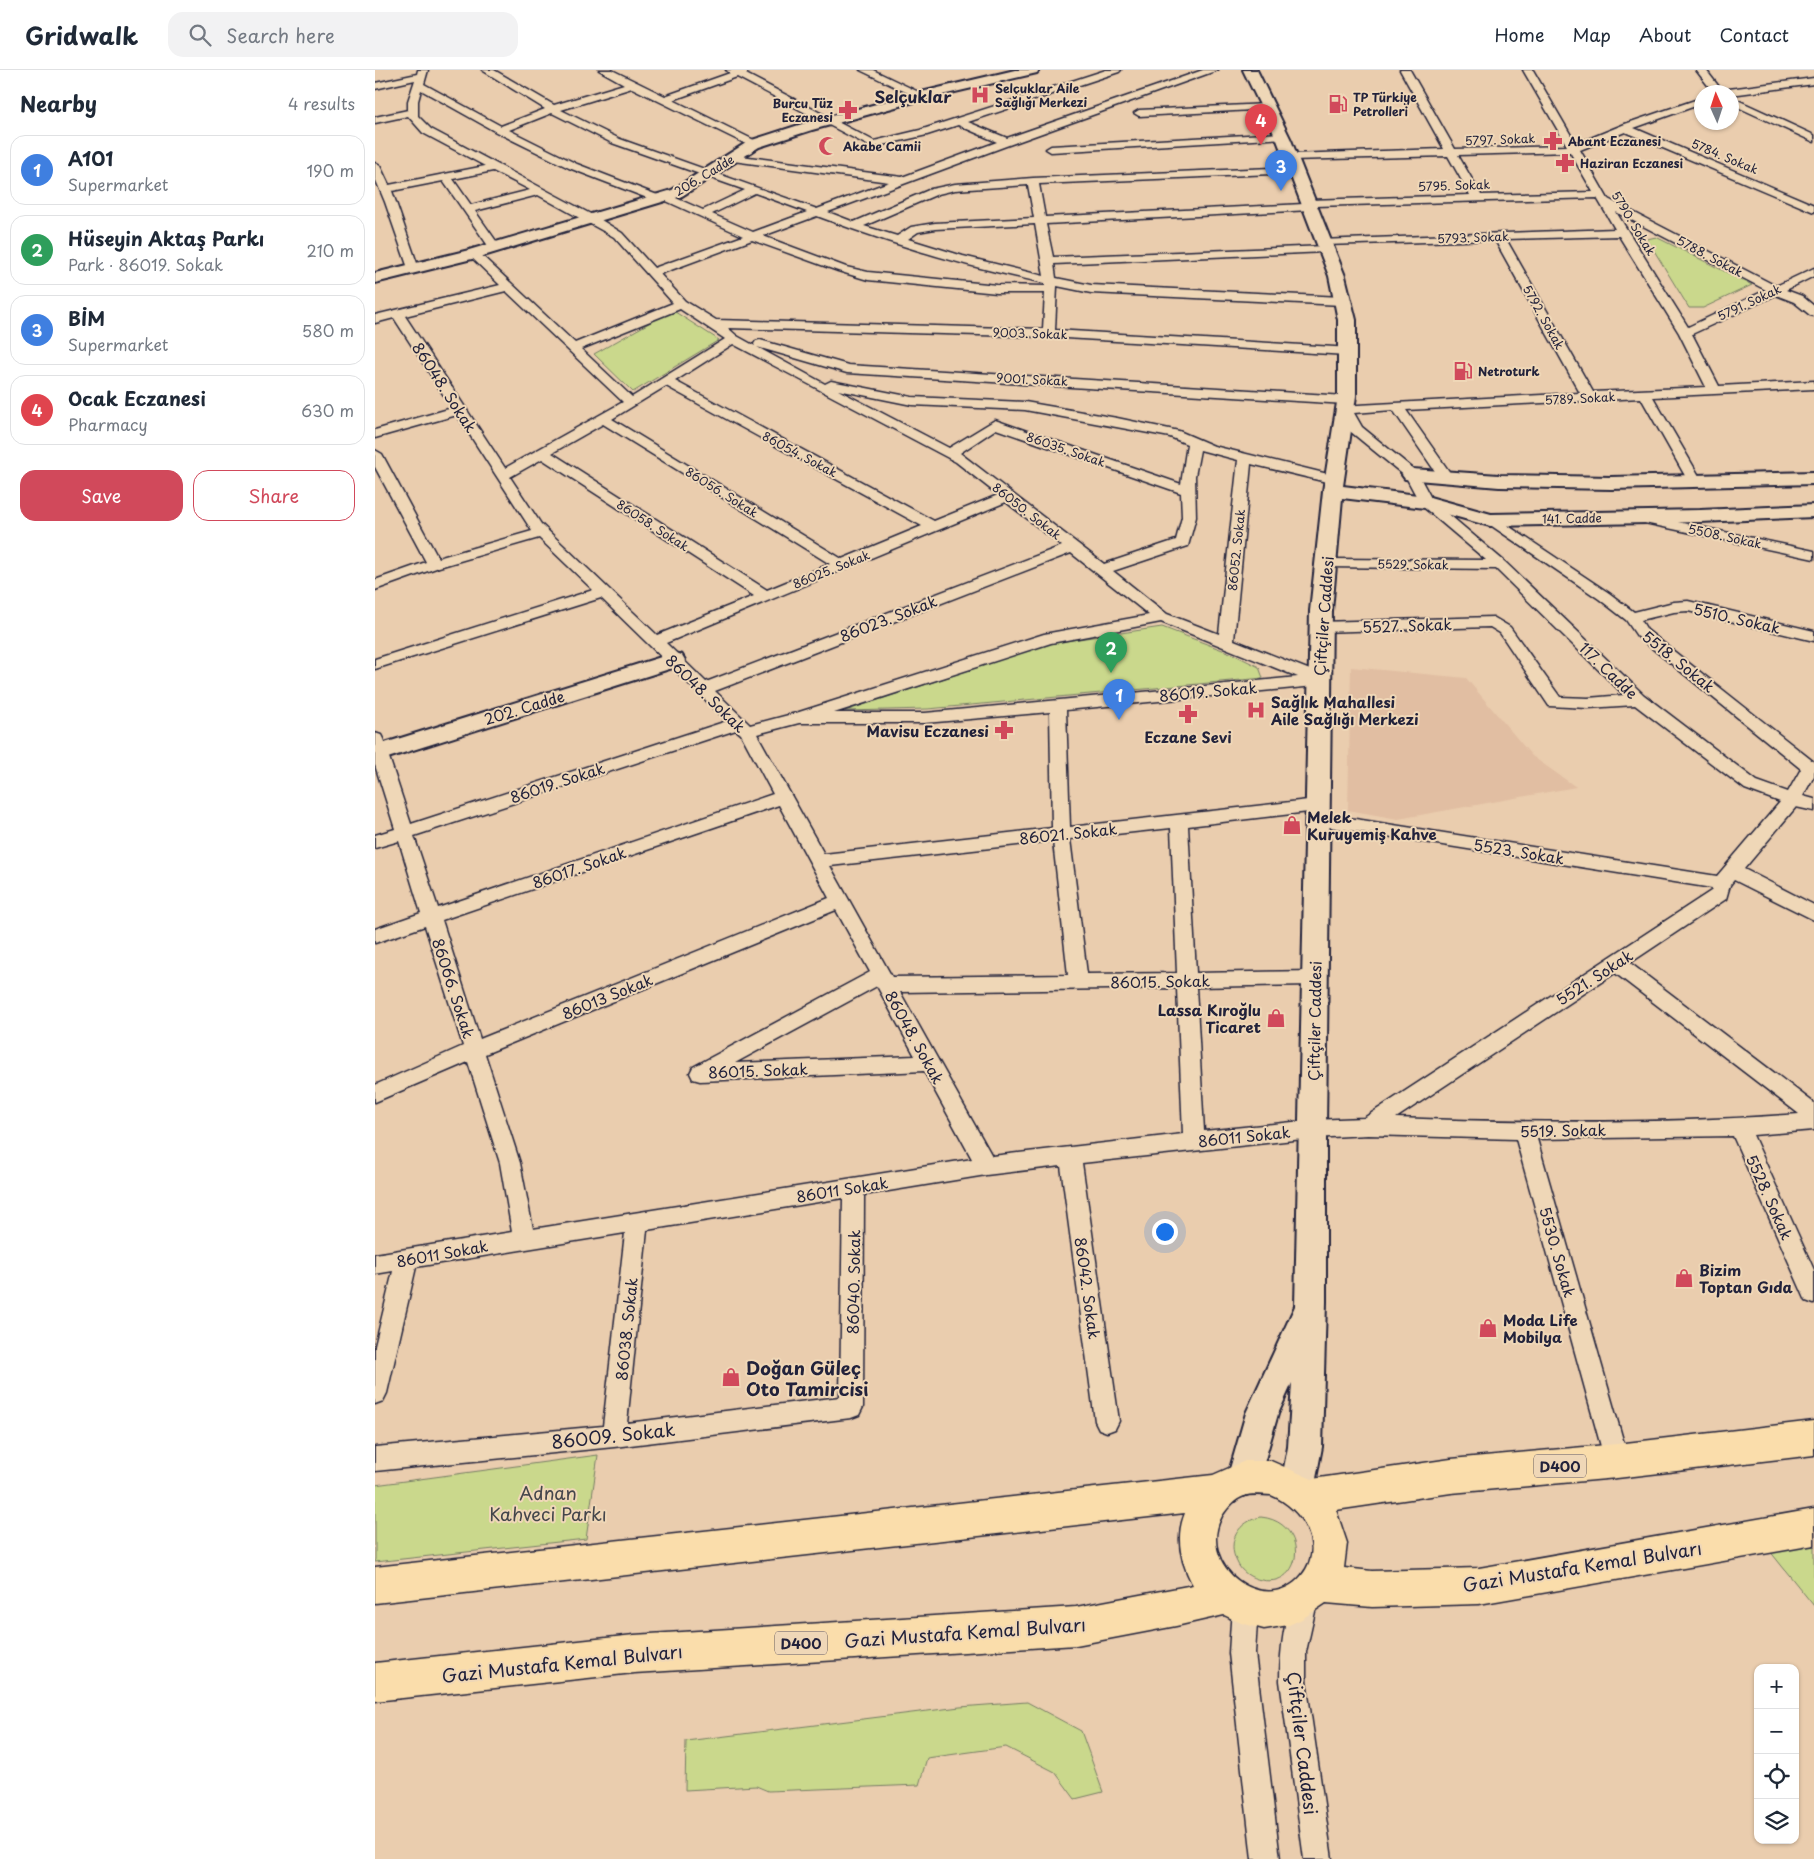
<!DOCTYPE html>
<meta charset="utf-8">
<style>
:root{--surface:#fff;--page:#f2f2f3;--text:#1f2937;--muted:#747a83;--line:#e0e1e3;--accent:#d1495b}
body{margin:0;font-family:"Playpen Sans",sans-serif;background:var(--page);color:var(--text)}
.controls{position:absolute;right:15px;bottom:15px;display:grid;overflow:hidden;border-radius:10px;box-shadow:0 1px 4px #0004}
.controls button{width:45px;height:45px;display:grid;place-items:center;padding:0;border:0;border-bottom:1px solid var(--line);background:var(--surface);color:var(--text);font:25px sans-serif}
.compass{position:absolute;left:1319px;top:15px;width:45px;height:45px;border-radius:50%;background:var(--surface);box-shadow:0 1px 4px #0004;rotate:357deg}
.you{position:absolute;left:789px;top:1161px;width:18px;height:18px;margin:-12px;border:4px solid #fff;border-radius:50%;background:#1a73e8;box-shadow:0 0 0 8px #1a73e833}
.badge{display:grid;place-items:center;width:32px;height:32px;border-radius:50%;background:var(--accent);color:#fff;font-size:16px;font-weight:700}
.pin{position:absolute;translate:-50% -41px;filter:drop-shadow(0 1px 2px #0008)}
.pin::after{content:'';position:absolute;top:26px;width:18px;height:15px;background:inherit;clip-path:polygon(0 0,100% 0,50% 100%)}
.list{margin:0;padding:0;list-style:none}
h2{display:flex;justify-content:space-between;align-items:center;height:65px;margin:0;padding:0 20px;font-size:21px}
h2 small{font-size:16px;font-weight:400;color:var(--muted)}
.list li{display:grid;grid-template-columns:32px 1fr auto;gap:15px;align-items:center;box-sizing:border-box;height:70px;margin:0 10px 10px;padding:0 10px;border:1px solid var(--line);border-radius:15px}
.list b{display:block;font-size:19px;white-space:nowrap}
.list p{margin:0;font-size:16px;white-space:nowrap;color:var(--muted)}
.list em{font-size:16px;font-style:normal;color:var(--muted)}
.actions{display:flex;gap:10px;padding:15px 20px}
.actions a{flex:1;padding:11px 0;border:1px solid var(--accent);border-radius:15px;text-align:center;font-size:18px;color:var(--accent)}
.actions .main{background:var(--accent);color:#fff}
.icon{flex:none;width:28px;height:28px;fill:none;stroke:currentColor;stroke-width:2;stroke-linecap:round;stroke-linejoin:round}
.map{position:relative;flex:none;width:1439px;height:1789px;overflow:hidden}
header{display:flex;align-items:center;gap:30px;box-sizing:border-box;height:70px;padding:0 25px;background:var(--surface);border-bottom:1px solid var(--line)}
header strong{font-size:24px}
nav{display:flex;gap:28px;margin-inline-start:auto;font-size:18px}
.search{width:350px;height:45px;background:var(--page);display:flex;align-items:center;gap:12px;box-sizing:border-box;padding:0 18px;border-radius:15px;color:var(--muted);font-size:19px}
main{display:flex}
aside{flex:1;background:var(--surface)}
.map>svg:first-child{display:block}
</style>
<header>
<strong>Gridwalk</strong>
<div class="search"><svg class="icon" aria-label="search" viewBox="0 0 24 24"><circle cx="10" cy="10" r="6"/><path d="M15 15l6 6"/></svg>Search here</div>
<nav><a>Home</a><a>Map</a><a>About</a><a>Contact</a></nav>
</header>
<main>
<aside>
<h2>Nearby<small>4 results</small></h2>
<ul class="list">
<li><span class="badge" style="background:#3f7fe0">1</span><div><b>A101</b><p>Supermarket</p></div><em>190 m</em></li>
<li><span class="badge" style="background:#2e9e5b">2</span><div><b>Hüseyin Aktaş Parkı</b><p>Park · 86019. Sokak</p></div><em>210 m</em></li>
<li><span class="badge" style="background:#3f7fe0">3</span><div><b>BİM</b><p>Supermarket</p></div><em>580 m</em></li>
<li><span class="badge" style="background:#e0444e">4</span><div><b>Ocak Eczanesi</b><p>Pharmacy</p></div><em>630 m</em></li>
</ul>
<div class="actions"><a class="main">Save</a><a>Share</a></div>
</aside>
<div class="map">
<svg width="1439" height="1789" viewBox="0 0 1439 1789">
<rect width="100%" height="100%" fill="#eacdae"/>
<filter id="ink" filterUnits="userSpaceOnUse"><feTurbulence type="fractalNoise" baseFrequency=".02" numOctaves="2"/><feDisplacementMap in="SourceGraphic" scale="10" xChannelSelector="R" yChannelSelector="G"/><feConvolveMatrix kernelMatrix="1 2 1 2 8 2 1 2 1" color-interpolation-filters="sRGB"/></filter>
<g filter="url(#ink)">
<polygon fill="#e1bea2" points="976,597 1091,608 1157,686 1201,717 1023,749 973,740"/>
<g fill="#cad88c" stroke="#767d64">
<polygon points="1281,167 1377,215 1328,238 1314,238 1272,169"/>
<polygon points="297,240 344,270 258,322 219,284"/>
<polygon points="787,557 858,584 884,597 888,608 553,639 470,641 676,573"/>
<polygon points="223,1385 211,1469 0,1492 0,1415"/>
<path d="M886,1447C935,1452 929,1519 886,1510C876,1508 866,1502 862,1492C851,1471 864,1451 886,1447Z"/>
<polygon points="1439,1475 1439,1536 1394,1480"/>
<polygon points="652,1632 706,1661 728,1722 700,1729 680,1702 631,1677 552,1688 544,1715 393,1721 381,1716 310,1720 311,1671 585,1637"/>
</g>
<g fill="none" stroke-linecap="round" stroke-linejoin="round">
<g stroke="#22223b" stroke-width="3">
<g id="street">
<path d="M43,0H53L49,14L126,56L170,39L107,0H119L179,35L249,14L224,0H237L290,26L355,3L351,0H374L371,4L499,71L545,60L731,0H746L744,2L593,52L632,68L828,0H843L631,76L453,142L479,152L556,119L580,114L658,108L921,97L926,100L921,103L664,114L670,147L929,134L930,131L934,130L1095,125L1073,86L915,90L910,87L915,84L1069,79L1025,0H1035L1080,79L1192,76L1148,0H1158L1201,74L1250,54L1326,28V34L1259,58L1439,135V142L1250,62L1205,80L1233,129L1401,216L1439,198V206L1411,220L1427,226L1439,236V246L1435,245L1419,232L1401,225L1317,264L1344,316L1439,311V319L1278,327L1327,411L1320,415L1313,411L1266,328L1031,340L1078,407L1071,411L1066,410L1018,340L979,343L987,357L1042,402L1057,430L1130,492L1269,625L1382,711L1413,722L1426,699L1262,566L1251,550L1224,529L1108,450L1110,447H1120L1234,523L1259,542L1299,532L1313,531L1439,561V571L1313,541L1299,542L1266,550L1272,560L1439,692V706L1428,726L1439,729V741L1421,737L1369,799L1439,835V850L1359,810L1355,815L1351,829L1255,893L1439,1033V1060L1378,1065L1439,1200V1234L1431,1231L1358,1066L1162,1069L1254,1391L1250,1399L1242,1403L1234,1399L1230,1391L1141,1069L993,1065L937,1068L707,1093L744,1351L740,1359L732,1362L724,1359L720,1351L686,1096L611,1105L489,1125L488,1337L484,1345L476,1348L239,1377L0,1401V1377L228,1356L250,1163L41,1197L12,1323L8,1331L0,1334V1276L18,1201L0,1204V1184L137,1162L125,1093L93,992L0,1032V1015L88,976L50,856L0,873V859L46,843L24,771L0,778V765L20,759L0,695V663L6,665L8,669L36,754L352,651L226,528L0,599V589L218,520L164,468L64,497L0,520V510L51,492L0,397V380L7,384L63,488L157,461L82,345L0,368V360L77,338L19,248L0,253V245L125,215L95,186L93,184L95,182H103L200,273L298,233L239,167L163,125L100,141L126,178L120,181L116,180L68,111L17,121L44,199L38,203L34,201L10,132L0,108V93L5,96L14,115L110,96L48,63L33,46L0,53V47L33,40V31L40,10L0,19V13L42,4ZM362,7L494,76L498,77L552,65L583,55L622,72L527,107L358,85L353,88L358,91L514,112L442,139L245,69L186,40L257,18L375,76H383L384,74L383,72L298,30ZM46,20L121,62L194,98L280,131L289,130L368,166L279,198L247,163L223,148L56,59L43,46V31ZM177,43L237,73L370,120L328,140L294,125L285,126L202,94L134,60ZM1195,82L1218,122L1106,125L1083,85ZM118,101L155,120L96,135L78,109ZM653,115L659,148L560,153L536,157L522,166L489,156L563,124L580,120ZM380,123L432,142L378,162L337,144ZM1222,128L1240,159L945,170L943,172L945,174L949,175L1120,170L1205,323L965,336L963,339L976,362L1031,407L1046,435L1111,490L951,489L946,490L944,493L946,496L951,497L1121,499L1249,625L1213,628L1185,627L1135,557L1118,547L945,552L940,554L937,557L940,560L945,562L1115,557L1125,563L1174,636L1213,638L1260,635L1370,719L1405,732L1342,806L942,743L936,745L933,749L936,753L942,755L1337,818L1336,821L989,1048L937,1050L829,1061L821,917L940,915L947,913L949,908L947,903L940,901L821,903L813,756L942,741L948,739L951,735L948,731L942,729L695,757L691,640L940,616L950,614L952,610L950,606L859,570L876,394L960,414L967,410L965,407L839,376L804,361L742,348L650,332L537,327L456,311L450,314L382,277L472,303L971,334L978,330L971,326L473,295L385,270L381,271L379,274L380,276L362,266L353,258L674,267L972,285L978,281L976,278L680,260L682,216L716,223L967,235L973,231L967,227L716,215L681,208L679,194L951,182L957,179L951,176L678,187L671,154L935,140L939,139L940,136ZM1241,142L1391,220L1313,257ZM442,146C516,174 592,197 670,213V216L622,215L493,202L471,197L388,166ZM660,154L669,206L588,186L533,169L543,162L560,159ZM1244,166L1304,263L1331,317L1218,322L1131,169ZM377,170L463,201L493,210L622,223H670L668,259L341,250L310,231L285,204ZM131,221L248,332L130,398L30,246ZM305,239L350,269L257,327L206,279ZM358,274L581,392L623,425L559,451L300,311ZM291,316L547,456L467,489L237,349ZM463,320L537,335L650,340L795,367L812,374L806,414L620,350L574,378ZM228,354L455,494L392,520L177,383ZM621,359L806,423L807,447L801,470L729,494L585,383ZM825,380L863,390L844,564L792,544L738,501L813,476L821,447L820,406ZM167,389L379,526L282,565L166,454L135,407ZM631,432L687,476L331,612L291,573ZM696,483L774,545L669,564L421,643L375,655L340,621ZM786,552L923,607L550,643H459L676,573ZM675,642L677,758L449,784L382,664L424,653H550ZM361,660L366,664L398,724L63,838L39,766ZM404,735L454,828L105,969L67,850ZM796,758L802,903L712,904L695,769ZM678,771L693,905L517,907L455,796ZM461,840L495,902L318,997L315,1003L318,1009L325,1011L549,1001L597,1089L158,1159L145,1093L110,984ZM1240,903L1424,1044C1290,1054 1155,1053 1021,1048ZM502,916L540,986L360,993ZM802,918L808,1064L617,1086L525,922ZM468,1128L465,1327L252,1353L272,1160Z"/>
<polygon points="485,0 498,0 552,26 547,29 543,28"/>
<polygon points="1321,0 1331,0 1348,22 1338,22"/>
<polygon points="1439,8 1439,14 1356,25 1356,22 1349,22 1354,19"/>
<polygon points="1356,27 1439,65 1439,72 1356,34"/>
<polygon points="893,34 897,35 897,39 764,46 759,43 764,40"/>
<polygon points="907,63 911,64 912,66 911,68 676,82 671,79 676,76"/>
<polygon points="1265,444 1439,481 1439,489 1260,451 1258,448 1260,445"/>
<path d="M930,1515L939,1519L943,1528L931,1582V1611L957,1789H929L905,1611C905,1580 909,1548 921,1519Z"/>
<polygon points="870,1524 879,1528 883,1537 880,1583 905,1789 877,1789 854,1583 857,1537 861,1528"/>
</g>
</g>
<g stroke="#22223b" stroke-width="4">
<g id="secondary">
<polygon points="640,0 664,0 662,3 550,29 437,60 384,77 307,126 105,187 0,213 0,203 94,180 297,120 374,71 427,54 542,23"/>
<polygon points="868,0 882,0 916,70 970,206 981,250 981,326 968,416 1051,426 1116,444 1325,440 1439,435 1439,447 1325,452 1115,456 1050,438 967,428 957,541 951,1059 951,1232 947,1377 939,1419 934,1431 922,1436 910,1431 905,1419 913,1377 917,1313 903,1344 881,1421 869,1426 857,1421 852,1409 871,1343 920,1236 935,541 948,421 963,326 963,250 954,206 902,70"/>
<polygon points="1037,399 1124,405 1236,407 1439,402 1439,414 1236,419 1124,417 1030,409 1027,405 1030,401"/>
<polygon points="299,583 307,585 310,590 307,595 0,692 0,676"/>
</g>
</g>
<g stroke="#22223b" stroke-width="3">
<path id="highway" d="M1439,1351V1385L1242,1408L1076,1423L961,1440L972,1473L969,1498L997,1501L1104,1498L1439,1439V1475L1104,1534L997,1537L951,1533L927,1549L914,1555L889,1559L866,1553L849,1545L801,1556L701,1575L259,1603L0,1631V1593L259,1565L701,1537L818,1515C806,1493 800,1467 810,1443L0,1533V1497L838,1405L870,1391H896L937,1409L1076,1389L1242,1374ZM896,1425C926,1437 951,1475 927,1505C891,1549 820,1496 847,1446C852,1438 860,1429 869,1426C877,1423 888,1425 896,1425Z"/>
</g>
<use href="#street" fill="#efd7b7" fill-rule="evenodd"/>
<use href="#secondary" fill="#efd7b7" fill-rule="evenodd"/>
<use href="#highway" fill="#faddab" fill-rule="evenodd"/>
</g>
</g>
<defs>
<g id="hospital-bare" transform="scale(1.5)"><path d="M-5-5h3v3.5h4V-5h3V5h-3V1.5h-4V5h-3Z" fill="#d1495b" stroke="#efd7b7" stroke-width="2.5" paint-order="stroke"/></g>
<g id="fuel-bare" transform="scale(1.5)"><path d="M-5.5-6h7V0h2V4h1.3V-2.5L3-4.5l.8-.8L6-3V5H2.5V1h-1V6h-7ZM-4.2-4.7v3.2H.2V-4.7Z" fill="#d1495b" stroke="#efd7b7" stroke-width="2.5" paint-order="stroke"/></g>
<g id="pharmacy-bare" transform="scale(1.5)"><path d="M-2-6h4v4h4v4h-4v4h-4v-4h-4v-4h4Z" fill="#d1495b" stroke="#efd7b7" stroke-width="2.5" paint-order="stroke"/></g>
<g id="mosque-bare" transform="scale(1.5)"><path d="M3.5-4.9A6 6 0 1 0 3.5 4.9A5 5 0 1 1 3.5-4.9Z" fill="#d1495b" stroke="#efd7b7" stroke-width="2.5" paint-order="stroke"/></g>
<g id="shop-bare" transform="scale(1.5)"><path d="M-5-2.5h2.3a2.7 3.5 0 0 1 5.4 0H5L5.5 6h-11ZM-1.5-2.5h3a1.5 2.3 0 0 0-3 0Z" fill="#d1495b" stroke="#efd7b7" stroke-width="2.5" paint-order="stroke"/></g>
</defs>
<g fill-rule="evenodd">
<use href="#hospital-bare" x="605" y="25"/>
<use href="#fuel-bare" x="963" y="34"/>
<use href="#pharmacy-bare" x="473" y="40"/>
<use href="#pharmacy-bare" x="1178" y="71"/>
<use href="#mosque-bare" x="453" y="76"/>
<use href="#pharmacy-bare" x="1190" y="93"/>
<use href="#fuel-bare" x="1088" y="301"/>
<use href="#hospital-bare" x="881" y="640"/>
<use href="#pharmacy-bare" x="813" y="644"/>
<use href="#pharmacy-bare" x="629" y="660"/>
<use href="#shop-bare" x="917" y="755"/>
<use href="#shop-bare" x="901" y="948"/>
<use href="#shop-bare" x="1309" y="1208"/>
<use href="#shop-bare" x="1113" y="1258"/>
<use href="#shop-bare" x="356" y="1307"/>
</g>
<g text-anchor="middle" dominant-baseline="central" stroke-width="4" stroke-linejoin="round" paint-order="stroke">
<g font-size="12" font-weight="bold" fill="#22223b" stroke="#efd7b7" text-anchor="start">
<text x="620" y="18">Selçuklar Aile<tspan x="620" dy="14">Sağlığı Merkezi</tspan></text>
<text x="978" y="27">TP Türkiye<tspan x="978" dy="14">Petrolleri</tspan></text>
<text x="458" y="33" text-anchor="end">Burcu Tüz<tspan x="458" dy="14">Eczanesi</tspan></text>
<text x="1193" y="71">Abant Eczanesi</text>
<text x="468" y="76">Akabe Camii</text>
<text x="1205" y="93">Haziran Eczanesi</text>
<text x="1103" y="301">Netroturk</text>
</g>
<g font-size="12" fill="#22223b" stroke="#efd7b7">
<text transform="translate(1125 69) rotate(-2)">5797. Sokak</text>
<text transform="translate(1350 86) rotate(23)">5784. Sokak</text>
<text transform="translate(329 105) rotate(-31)">206. Cadde</text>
<text transform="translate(1079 115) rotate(-2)">5795. Sokak</text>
<text transform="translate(1259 153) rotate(59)">5790. Sokak</text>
<text transform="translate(1098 167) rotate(-2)">5793. Sokak</text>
<text transform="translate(1335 186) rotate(28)">5788. Sokak</text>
<text transform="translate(1374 232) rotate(-25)">5791. Sokak</text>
<text transform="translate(1169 247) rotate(61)">5792. Sokak</text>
<text transform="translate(655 263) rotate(2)">9003. Sokak</text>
<text transform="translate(657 309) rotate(3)">9001. Sokak</text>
<text transform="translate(1205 328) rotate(-3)">5789. Sokak</text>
<text transform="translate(691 379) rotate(19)">86035. Sokak</text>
<text transform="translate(425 384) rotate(28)">86054. Sokak</text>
<text transform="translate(347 422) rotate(32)">86056. Sokak</text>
<text transform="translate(652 441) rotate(38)">86050. Sokak</text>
<text transform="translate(1197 448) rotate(-1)">141. Cadde</text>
<text transform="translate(278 455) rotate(33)">86058. Sokak</text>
<text transform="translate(1350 466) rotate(12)">5508. Sokak</text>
<text transform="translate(861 480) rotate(-84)">86052. Sokak</text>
<text transform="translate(1038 494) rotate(1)">5529. Sokak</text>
<text transform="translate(456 499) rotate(-22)">86025. Sokak</text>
</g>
<g fill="#efd7b7" stroke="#605860" stroke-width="1">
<rect x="1159" y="1384.5" width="52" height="23" rx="4"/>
<rect x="400" y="1561.5" width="52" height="23" rx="4"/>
</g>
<g font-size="14" font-weight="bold" fill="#22223b">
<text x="1185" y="1396">D400</text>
<text x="426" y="1573">D400</text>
</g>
<g font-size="15" fill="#22223b" stroke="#efd7b7">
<text transform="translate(70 317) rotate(57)">86048. Sokak</text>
<text transform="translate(948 546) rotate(-86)">Çiftçiler Caddesi</text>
<text transform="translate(513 548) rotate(-21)">86023. Sokak</text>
<text transform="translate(1362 548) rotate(13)">5510. Sokak</text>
<text transform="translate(1032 555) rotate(-2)">5527. Sokak</text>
<text transform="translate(1304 591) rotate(39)">5518. Sokak</text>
<text transform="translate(1234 600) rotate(44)">117. Cadde</text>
<text transform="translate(833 621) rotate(-5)">86019. Sokak</text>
<text transform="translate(331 623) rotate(44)">86048. Sokak</text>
<text transform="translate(149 637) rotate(-17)">202. Cadde</text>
<text transform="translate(182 712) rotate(-18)">86019. Sokak</text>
<text transform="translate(693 763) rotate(-6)">86021. Sokak</text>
<text transform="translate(1144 781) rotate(9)">5523. Sokak</text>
<text transform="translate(204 797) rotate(-19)">86017. Sokak</text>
<text transform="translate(1219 907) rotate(-33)">5521. Sokak</text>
<text transform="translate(785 911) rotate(-1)">86015. Sokak</text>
<text transform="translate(79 918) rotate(72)">86066. Sokak</text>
<text transform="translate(232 926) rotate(-22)">86013 Sokak</text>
<text transform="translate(939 951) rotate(-89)">Çiftçiler Caddesi</text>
<text transform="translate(540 967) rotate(61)">86048. Sokak</text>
<text transform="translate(383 1000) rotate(-2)">86015. Sokak</text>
<text transform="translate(1188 1060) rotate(-1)">5519. Sokak</text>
<text transform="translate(869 1066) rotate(-6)">86011 Sokak</text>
<text transform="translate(467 1119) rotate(-9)">86011 Sokak</text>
<text transform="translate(1395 1127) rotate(66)">5528. Sokak</text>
<text transform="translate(1183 1182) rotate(74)">5530. Sokak</text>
<text transform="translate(67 1183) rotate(-10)">86011 Sokak</text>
<text transform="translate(478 1212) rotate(-89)">86040. Sokak</text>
<text transform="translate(713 1218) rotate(82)">86042. Sokak</text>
<text transform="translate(251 1259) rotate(-84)">86038. Sokak</text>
</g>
<g font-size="15" font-weight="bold" fill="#22223b" stroke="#efd7b7" text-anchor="start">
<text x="896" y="631">Sağlık Mahallesi<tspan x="896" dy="17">Aile Sağlığı Merkezi</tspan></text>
<text x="614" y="660" text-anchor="end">Mavisu Eczanesi</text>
<text x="813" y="666" text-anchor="middle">Eczane Sevi</text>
<text x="932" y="746">Melek<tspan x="932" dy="17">Kuruyemiş Kahve</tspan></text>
<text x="886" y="939" text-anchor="end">Lassa Kıroğlu<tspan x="886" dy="17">Ticaret</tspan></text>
<text x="1324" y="1199">Bizim<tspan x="1324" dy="17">Toptan Gıda</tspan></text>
<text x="1128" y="1249">Moda Life<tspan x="1128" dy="17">Mobilya</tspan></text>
</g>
<g font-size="16" font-weight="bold" fill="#22223b" stroke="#efd7b7">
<text x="538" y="26">Selçuklar</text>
</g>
<g font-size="18" font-weight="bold" fill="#22223b" stroke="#efd7b7" text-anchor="start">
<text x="371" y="1297">Doğan Güleç<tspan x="371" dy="21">Oto Tamircisi</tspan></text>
</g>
<g font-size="18" fill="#22223b" stroke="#efd7b7">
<text transform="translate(238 1365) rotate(-6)">86009. Sokak</text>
<text transform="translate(1207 1496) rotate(-9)">Gazi Mustafa Kemal Bulvarı</text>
<text transform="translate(590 1562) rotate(-4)">Gazi Mustafa Kemal Bulvarı</text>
<text transform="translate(187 1593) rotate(-6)">Gazi Mustafa Kemal Bulvarı</text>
<text transform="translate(928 1673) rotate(83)">Çiftçiler Caddesi</text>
</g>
<g font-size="18" fill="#44464b" stroke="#efd7b7">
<text x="173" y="1422">Adnan<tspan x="173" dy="21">Kahveci Parkı</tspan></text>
</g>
</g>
</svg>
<div class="controls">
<button>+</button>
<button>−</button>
<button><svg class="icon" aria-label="locate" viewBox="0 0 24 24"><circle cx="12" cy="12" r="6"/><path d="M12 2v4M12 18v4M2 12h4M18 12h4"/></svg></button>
<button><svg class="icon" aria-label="layers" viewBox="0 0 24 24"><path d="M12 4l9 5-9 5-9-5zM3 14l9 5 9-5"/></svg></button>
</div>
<svg class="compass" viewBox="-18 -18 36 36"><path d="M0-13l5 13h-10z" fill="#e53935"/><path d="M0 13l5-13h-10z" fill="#747a83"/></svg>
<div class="you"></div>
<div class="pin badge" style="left:744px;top:650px;background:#3f7fe0">1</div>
<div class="pin badge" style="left:736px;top:603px;background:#2e9e5b">2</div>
<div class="pin badge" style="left:906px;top:121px;background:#3f7fe0">3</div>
<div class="pin badge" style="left:886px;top:75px;background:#e0444e">4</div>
</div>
</main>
